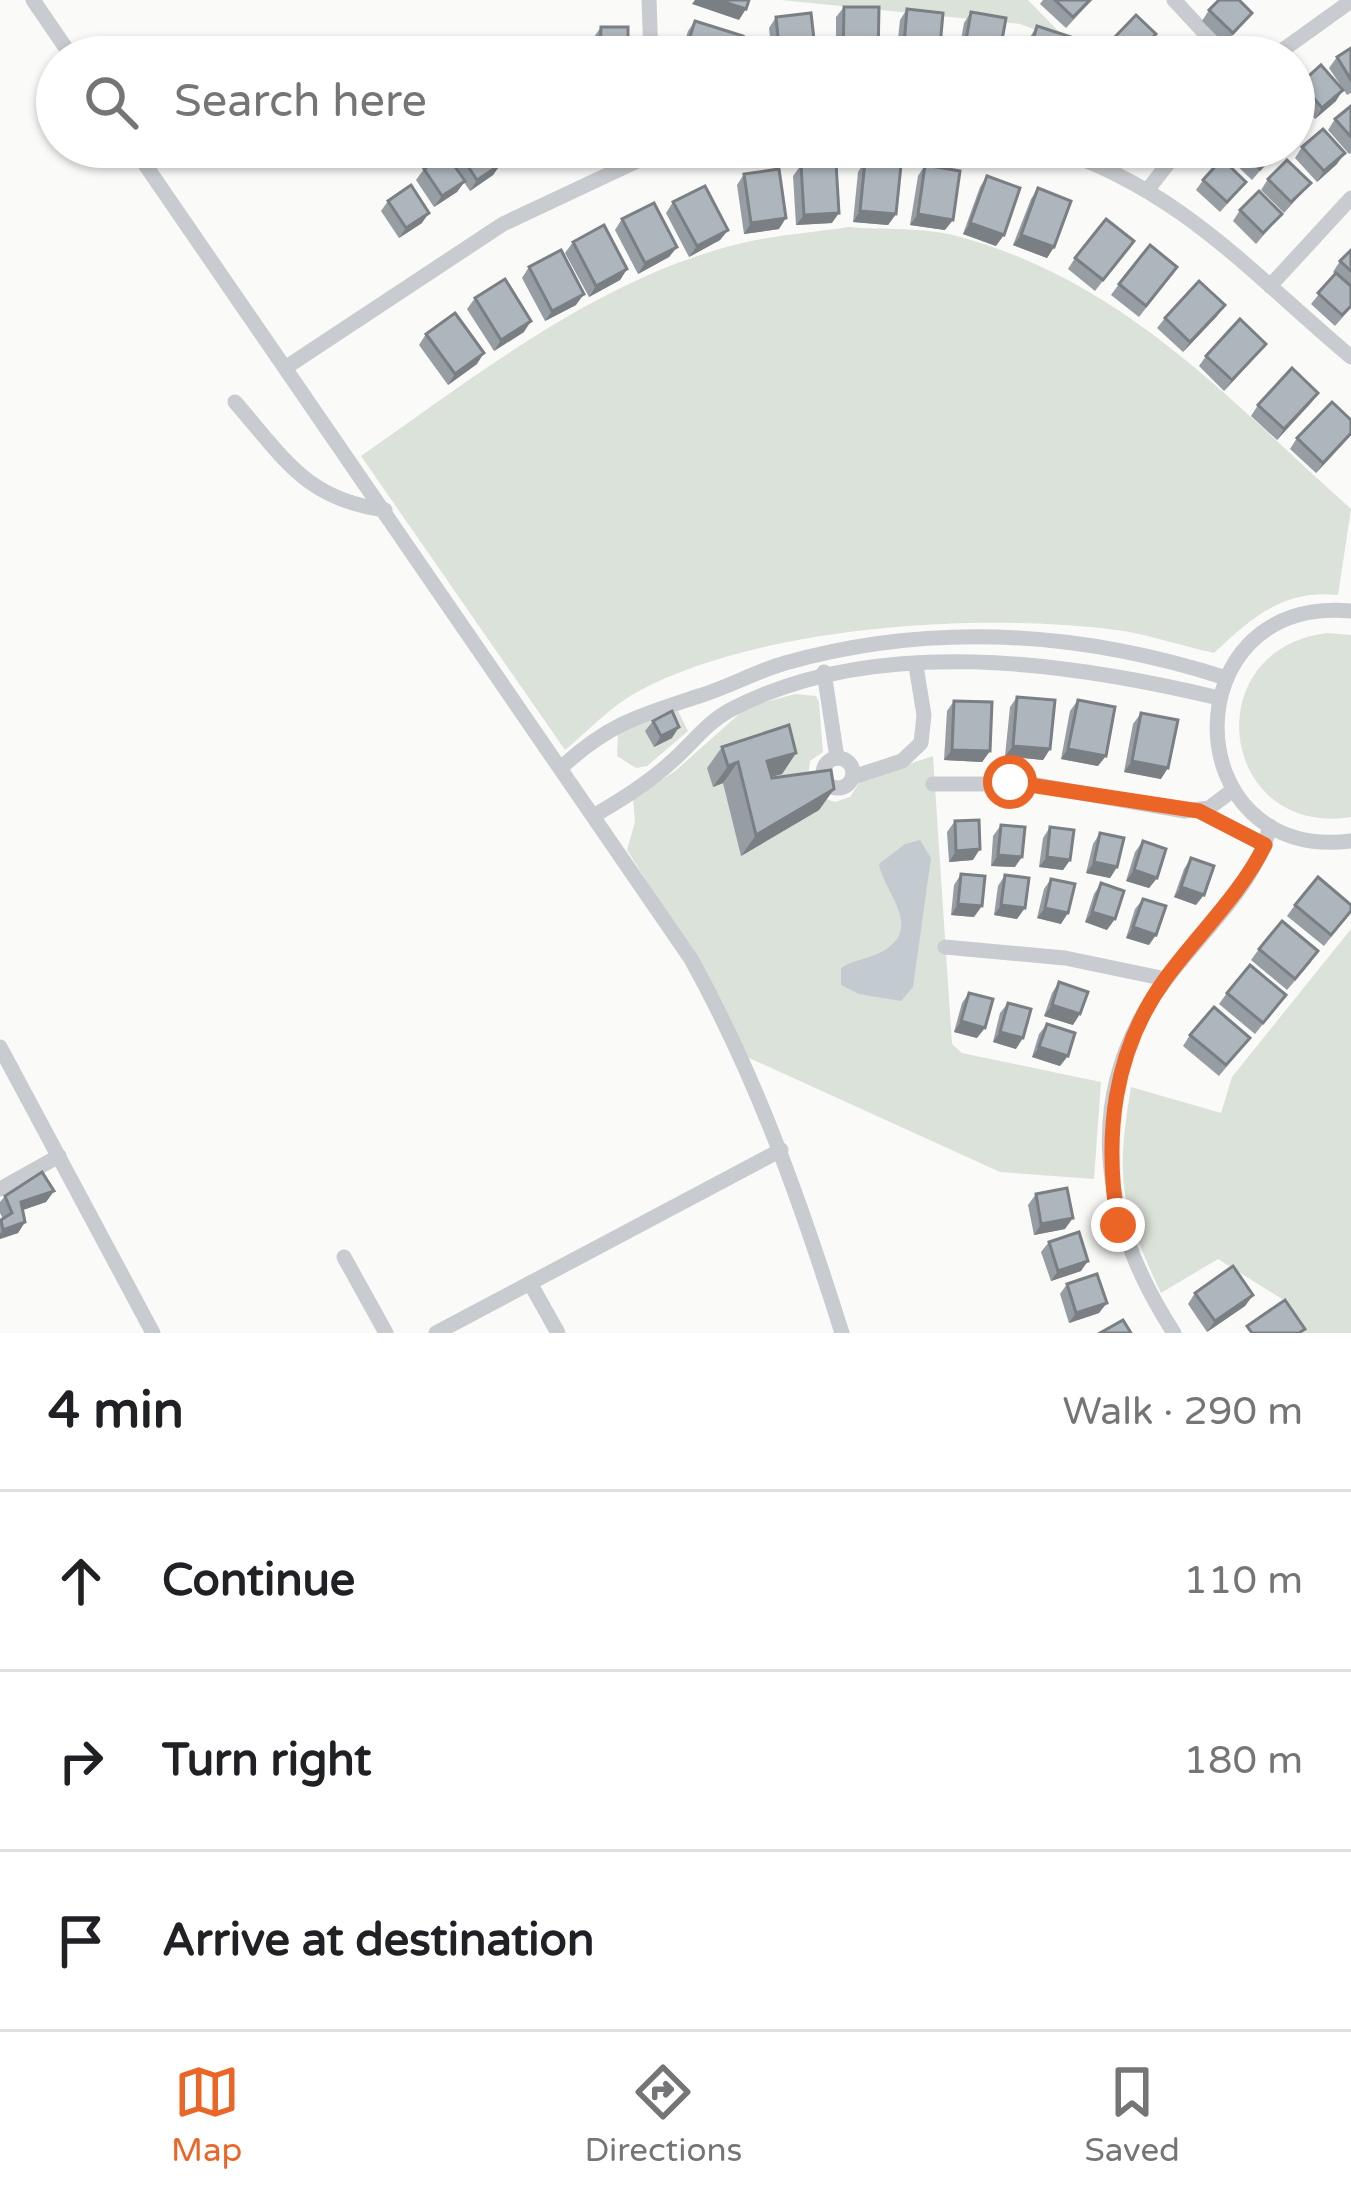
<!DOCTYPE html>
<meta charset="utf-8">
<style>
:root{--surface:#fff;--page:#f6f6f6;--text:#202124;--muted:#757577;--line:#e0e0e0;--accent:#eb6527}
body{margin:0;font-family:"Varela Round",sans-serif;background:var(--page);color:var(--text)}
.stop{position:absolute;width:36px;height:36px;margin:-27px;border:9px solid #eb6527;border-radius:50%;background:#fff}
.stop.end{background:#eb6527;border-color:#fff;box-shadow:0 3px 12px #0008}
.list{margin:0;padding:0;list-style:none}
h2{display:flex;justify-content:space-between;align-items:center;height:156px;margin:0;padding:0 48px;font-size:51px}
h2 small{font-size:39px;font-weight:400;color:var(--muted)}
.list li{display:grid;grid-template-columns:78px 1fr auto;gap:36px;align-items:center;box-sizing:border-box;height:180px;padding:0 48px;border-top:3px solid var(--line)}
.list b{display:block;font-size:45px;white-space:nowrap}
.list em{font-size:39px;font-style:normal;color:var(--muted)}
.icon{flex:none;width:66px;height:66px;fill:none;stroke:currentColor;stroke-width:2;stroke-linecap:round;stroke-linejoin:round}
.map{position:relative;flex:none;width:1351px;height:1333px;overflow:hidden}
.search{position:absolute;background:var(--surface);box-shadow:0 3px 9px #0004;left:36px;right:36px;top:36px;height:132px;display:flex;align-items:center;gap:30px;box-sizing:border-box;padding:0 42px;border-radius:66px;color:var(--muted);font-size:45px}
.sheet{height:696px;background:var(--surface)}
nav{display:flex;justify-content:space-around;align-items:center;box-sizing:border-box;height:168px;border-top:3px solid var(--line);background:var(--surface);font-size:33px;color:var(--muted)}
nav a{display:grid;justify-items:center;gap:6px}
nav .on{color:var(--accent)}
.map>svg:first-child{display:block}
</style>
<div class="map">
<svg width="1351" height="1333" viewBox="0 0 1351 1333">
<rect width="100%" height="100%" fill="#fafaf8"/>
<g fill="#dbe2d9">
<polygon points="781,0 1028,0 1070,43 1020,24"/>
<path d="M848,227C882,230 923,227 957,236C1124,281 1227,398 1351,509L1338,595C1283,589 1251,618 1214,653C1182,646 1148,634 1116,630C980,612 758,626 637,692C611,706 588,731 565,750L361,456C477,375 598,279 738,244C773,235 812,233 848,227Z"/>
<path d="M1327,633L1351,635V817C1220,838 1194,650 1327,633Z"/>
<polygon points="795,694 816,696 819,702 823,752 810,761 808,777 823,798 835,802 850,797 861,780 933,756 952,1044 962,1053 1101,1082 1094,1179 1000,1172 747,1057 699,965 627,850 635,822 633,798 674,772 747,707"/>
<polygon points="678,711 688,731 647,766 636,768 617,756 618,733 626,726"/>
<path d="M1351,929V1333H1303L1282,1299L1218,1259L1161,1293C1121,1207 1115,1181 1131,1087L1221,1113L1232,1077Z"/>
</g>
<path fill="#c3cbd1" d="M920,840L931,858L913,987L901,1001L859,994L841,985V968C854,959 871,959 885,950C923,926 884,893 879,864L905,844Z"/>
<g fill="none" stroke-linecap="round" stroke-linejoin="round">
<g stroke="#c8cbcf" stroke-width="15">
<polyline points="33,0 72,57"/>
<polyline points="649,0 651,57"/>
<polyline points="1174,0 1227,57"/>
<polyline points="1273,57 1351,1"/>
<path d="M133,147L691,959C757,1078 801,1203 842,1333"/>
<path d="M1050,147C1180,189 1250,272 1351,357"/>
<polyline points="1149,188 1181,147"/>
<polyline points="1270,286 1351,198"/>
<polyline points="288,366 503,224 667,147"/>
<path d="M235,402C284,458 305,499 385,510"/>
<path d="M1351,611C1171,594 1174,863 1351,841"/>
<polyline points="824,672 837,758"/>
<circle cx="838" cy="773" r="15"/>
<path d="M563,766C610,723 641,715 699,696C728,687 755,672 785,663C934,621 1080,631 1226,678"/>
<polyline points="853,777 902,761 921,743 924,715 916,666"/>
<polyline points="933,784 1030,784 1185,811 1209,808 1233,790"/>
<polyline points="1199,811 1265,845"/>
<path d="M595,815C621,800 647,784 670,763C691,745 707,722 732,709C876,634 1068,662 1219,698"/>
<polyline points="945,947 1065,958 1166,979"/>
<polyline points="0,1047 153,1333"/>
<polyline points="0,1189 59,1156"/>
<polyline points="344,1257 386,1333"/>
<polyline points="530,1283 558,1333"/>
<polyline points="436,1333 781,1150"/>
<path d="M1174,1333C1097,1214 1079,1086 1174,969C1209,925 1257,881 1270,826"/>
</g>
</g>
<g fill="#969da3">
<polygon points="1043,0 1092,0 1066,28 1040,4"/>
<polygon points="844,7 878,57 836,57 836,17"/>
<polygon points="907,9 939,57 896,57 900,20"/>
<polygon points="1209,10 1252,13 1225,44 1202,21"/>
<polygon points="971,12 999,57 958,57 964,23"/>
<polygon points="776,17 816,57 772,57 769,28"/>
<polygon points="695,21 736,57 680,57 688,31"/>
<polygon points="1037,26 1065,57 1024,57 1030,37"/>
<polygon points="601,27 628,57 593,57 594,37"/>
<polygon points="1113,39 1148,45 1136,57 1113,57 1106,50"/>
<polygon points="1351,48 1351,93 1347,95 1329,68 1337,57"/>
<polygon points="1301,83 1336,101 1315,119 1294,95"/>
<polygon points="1351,106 1351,153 1349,154 1328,130 1335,119"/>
<polygon points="1235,147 1270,159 1252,180 1228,157"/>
<polygon points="1302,147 1337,164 1317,182 1295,158"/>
<polygon points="459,153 500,165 493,175 470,191 464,182 457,192 434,207 416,180 424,169 452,163"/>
<polygon points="865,161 896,214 888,225 853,222 858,172"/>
<polygon points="801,165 832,223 796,225 793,176"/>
<polygon points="925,165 945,230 910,225 918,176"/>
<polygon points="744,174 779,229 744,234 737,185"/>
<polygon points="987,176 996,246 963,234 980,187"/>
<polygon points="1268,179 1311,183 1284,213 1261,190"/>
<polygon points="1203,180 1238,192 1220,212 1196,190"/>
<polygon points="1038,188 1054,247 1047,258 1013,245 1031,199"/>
<polygon points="388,201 422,223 399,238 381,211"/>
<polygon points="673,202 728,230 720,240 689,257 666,213"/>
<polygon points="1240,210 1282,214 1256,244 1233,221"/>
<polygon points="622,219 677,247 669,257 638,274 615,230"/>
<polygon points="1134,241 1095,291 1068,269 1075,258"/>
<polygon points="573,242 627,269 620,280 589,297 565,253"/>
<polygon points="1351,250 1351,308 1335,326 1311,304 1335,274 1333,272 1340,261"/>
<polygon points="529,267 576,305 545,321 522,278"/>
<polygon points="1170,277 1139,317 1111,295 1119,284"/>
<polygon points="475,298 524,332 494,351 467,309"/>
<polygon points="1217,316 1183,352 1157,328 1165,318"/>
<polygon points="426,334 477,364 448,385 419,345"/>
<polygon points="1266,344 1224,391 1199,366 1206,356"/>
<polygon points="1318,393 1277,440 1251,416 1258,405"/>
<polygon points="1351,435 1316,473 1290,449 1297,438"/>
<polygon points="1017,697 1050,749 1043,760 1005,756 1010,707"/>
<polygon points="1078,700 1098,766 1061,759 1070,711"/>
<polygon points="954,701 990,751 982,762 944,760 947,711"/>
<polygon points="1141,713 1161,779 1124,772 1133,724"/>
<polygon points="653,721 672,738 654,747 645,731"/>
<polygon points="722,747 796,753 782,774 771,777 772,778 834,789 819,810 741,856 723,783 713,787 707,768"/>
<polygon points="955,821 973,860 949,862 947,832"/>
<polygon points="1001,825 1015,867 991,866 993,836"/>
<polygon points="1050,827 1070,860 1063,870 1039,867 1043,838"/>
<polygon points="1100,833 1117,867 1110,878 1086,873 1093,844"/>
<polygon points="1143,841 1157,878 1149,888 1126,881 1135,852"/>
<polygon points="1191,858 1196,905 1174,897 1184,869"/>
<polygon points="961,874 974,917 951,915 954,885"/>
<polygon points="1005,875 1017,919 994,915 998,886"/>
<polygon points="1051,879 1061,924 1037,918 1044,889"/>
<polygon points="1101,883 1107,930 1085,922 1094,894"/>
<polygon points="1143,899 1149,945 1126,938 1135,909"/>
<polygon points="1295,905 1351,912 1324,946 1287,916"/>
<polygon points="1259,949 1311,962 1287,990 1251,960"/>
<polygon points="1059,982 1073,1025 1044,1016 1052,993"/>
<polygon points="969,993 977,1038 954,1032 962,1003"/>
<polygon points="1227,993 1286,995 1255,1034 1219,1004"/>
<polygon points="1008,1003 1016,1049 993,1042 1000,1013"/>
<polygon points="1047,1024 1060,1066 1032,1057 1039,1034"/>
<polygon points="1190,1035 1242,1048 1219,1076 1183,1046"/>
<polygon points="54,1191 46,1202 23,1210 25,1222 18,1233 0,1239 0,1222 3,1219 0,1213 0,1202 5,1196"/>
<polygon points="1036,1194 1065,1229 1034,1235 1028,1205"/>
<polygon points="1049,1242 1081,1271 1051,1281 1041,1252"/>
<polygon points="1067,1284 1099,1313 1069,1323 1060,1294"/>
<polygon points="1195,1293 1253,1295 1245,1306 1207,1332 1188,1304"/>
</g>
<g fill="#7a7f84">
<polygon points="695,0 718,0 746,9 739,20 692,4"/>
<polygon points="1343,90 1336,101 1315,119 1322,108"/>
<polygon points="1345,153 1337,164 1317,182 1324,171"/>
<polygon points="500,165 493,175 470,191 477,180"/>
<polygon points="465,181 457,192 434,207 442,196"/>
<polygon points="860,211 896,214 888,225 853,222"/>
<polygon points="429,213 422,223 399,238 406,228"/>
<polygon points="839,213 832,223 796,225 804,215"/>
<polygon points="918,214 953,220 945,230 910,225"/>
<polygon points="786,218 779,229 744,234 751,223"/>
<polygon points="970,223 1004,235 996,246 963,234"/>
<polygon points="728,230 720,240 689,257 697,246"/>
<polygon points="1021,235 1054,247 1047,258 1013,245"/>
<polygon points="677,247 669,257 638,274 645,263"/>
<polygon points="627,269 620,280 589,297 596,286"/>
<polygon points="584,294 576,305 545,321 552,311"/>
<polygon points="1225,305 1217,316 1183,352 1190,342"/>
<polygon points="531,321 524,332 494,351 501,340"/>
<polygon points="1266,344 1258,354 1224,391 1232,380"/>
<polygon points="484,353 477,364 448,385 455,374"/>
<polygon points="1318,393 1311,403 1277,440 1284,429"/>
<polygon points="1351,433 1351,435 1316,473 1323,463"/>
<polygon points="679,727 672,738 654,747 661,736"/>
<polygon points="1013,746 1050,749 1043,760 1005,756"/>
<polygon points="1068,749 1106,756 1098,766 1061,759"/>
<polygon points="952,750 990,751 982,762 944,760"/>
<polygon points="796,753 782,774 752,782 767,761"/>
<polygon points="1132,761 1168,768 1161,779 1124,772"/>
<polygon points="738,762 723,783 713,787 728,766"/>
<polygon points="834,789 819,810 741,856 756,835"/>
<polygon points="980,849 973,860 949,862 956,851"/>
<polygon points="998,855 1022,857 1015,867 991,866"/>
<polygon points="1047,857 1070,860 1063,870 1039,867"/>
<polygon points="1094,862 1117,867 1110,878 1086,873"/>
<polygon points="1134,870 1157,878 1149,888 1126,881"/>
<polygon points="1181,887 1204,895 1196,905 1174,897"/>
<polygon points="958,904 982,906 974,917 951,915"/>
<polygon points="1001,905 1025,908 1017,919 994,915"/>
<polygon points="1045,908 1068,913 1061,924 1037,918"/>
<polygon points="1092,912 1115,919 1107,930 1085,922"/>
<polygon points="1133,927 1156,935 1149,945 1126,938"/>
<polygon points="1052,1005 1080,1014 1073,1025 1044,1016"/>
<polygon points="961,1021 985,1028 977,1038 954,1032"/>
<polygon points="1000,1032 1023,1038 1016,1049 993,1042"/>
<polygon points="1039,1047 1068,1056 1060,1066 1032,1057"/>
<polygon points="54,1191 46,1202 14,1213 21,1202"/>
<polygon points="1073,1218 1065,1229 1034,1235 1041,1224"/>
<polygon points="25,1222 18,1233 0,1239 0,1234 3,1230"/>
<polygon points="1088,1261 1081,1271 1051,1281 1058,1271"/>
<polygon points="1253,1295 1245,1306 1207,1332 1215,1321"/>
<polygon points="1107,1303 1099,1313 1069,1323 1076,1313"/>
</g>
<g fill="#aeb6bd" stroke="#7a7f84" stroke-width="3">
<polygon points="718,0 749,0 746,9"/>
<polygon points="1055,0 1090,0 1073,17"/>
<polygon points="1219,0 1239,0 1252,13 1233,33 1209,10"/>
<polygon points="844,7 879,7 878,57 843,57"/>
<polygon points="907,9 943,13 939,57 903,57"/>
<polygon points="971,12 1006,18 999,57 963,57"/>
<polygon points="811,13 816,57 780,57 776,17"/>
<polygon points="1136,15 1156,34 1132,57 1113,39"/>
<polygon points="695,21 743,36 736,57 692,57 684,55"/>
<polygon points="1037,26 1071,37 1065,57 1028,57"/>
<polygon points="601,27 628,27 628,57 600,57"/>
<polygon points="1172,44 1185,57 1160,57"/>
<polygon points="1351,48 1351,80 1337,57"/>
<polygon points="1321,65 1343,90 1322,108 1301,83"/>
<polygon points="1294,105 1307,121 1294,132"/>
<polygon points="1351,106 1351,137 1335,119"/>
<polygon points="1323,129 1345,153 1324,171 1302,147"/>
<polygon points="468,147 488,147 500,165 477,180 459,153"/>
<polygon points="1236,147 1276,147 1278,149 1260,169"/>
<polygon points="446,154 465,181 442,196 424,169"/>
<polygon points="1222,159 1246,182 1227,202 1203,180"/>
<polygon points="1287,160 1311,183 1291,202 1268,179"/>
<polygon points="865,161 901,165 896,214 860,211"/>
<polygon points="836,163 839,213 804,215 801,165"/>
<polygon points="925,165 960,171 953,220 918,214"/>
<polygon points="779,169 786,218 751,223 744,174"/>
<polygon points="987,176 1020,188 1004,235 970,223"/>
<polygon points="411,185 429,213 406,228 388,201"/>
<polygon points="705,186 728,230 697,246 673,202"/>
<polygon points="1038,188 1071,201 1054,247 1021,235"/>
<polygon points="1259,191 1282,214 1263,233 1240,210"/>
<polygon points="654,203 677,247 645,263 622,219"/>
<polygon points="1106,219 1134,241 1103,280 1075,258"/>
<polygon points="604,225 627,269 596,286 573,242"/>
<polygon points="1150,245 1177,267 1146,306 1119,284"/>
<polygon points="561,250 584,294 552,311 529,267"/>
<polygon points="1351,250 1351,271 1340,261"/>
<polygon points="1336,273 1351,286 1351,306 1342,315 1318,293"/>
<polygon points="505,279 531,321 501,340 475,298"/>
<polygon points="1199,281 1225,305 1190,342 1165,318"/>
<polygon points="455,313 484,353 455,374 426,334"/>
<polygon points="1240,319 1266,344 1232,380 1206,356"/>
<polygon points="1292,368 1318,393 1284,429 1258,405"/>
<polygon points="1332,402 1351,420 1351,433 1323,463 1297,438"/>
<polygon points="1017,697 1055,700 1050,749 1013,746"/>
<polygon points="1078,700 1115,707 1106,756 1068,749"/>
<polygon points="954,701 992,702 990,751 952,750"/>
<polygon points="672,711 679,727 661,736 653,721"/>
<polygon points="1141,713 1178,720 1168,768 1132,761"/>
<polygon points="789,725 796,753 767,761 772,778 831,770 834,789 756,835 738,762 728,766 722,747"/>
<polygon points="979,820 980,849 956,851 955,821"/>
<polygon points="1001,825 1025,827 1022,857 998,855"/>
<polygon points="1050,827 1074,830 1070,860 1047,857"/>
<polygon points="1100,833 1124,838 1117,867 1094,862"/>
<polygon points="1143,841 1166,849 1157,878 1134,870"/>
<polygon points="1191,858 1214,866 1204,895 1181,887"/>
<polygon points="961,874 985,876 982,906 958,904"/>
<polygon points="1005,875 1029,878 1025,908 1001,905"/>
<polygon points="1318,877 1351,905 1351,911 1331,935 1295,905"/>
<polygon points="1051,879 1075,884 1068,913 1045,908"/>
<polygon points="1101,883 1124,891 1115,919 1092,912"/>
<polygon points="1143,899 1166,906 1156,935 1133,927"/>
<polygon points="1282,921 1318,951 1295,979 1259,949"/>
<polygon points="1250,965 1286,995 1263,1023 1227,993"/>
<polygon points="1059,982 1088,992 1080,1014 1052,1005"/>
<polygon points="969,993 993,999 985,1028 961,1021"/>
<polygon points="1008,1003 1031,1009 1023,1038 1000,1032"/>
<polygon points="1214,1007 1250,1038 1226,1065 1190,1035"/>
<polygon points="1047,1024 1075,1033 1068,1056 1039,1047"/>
<polygon points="42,1172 54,1191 21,1202 25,1222 3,1230 1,1220 12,1213 5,1196"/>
<polygon points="1067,1188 1073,1218 1041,1224 1036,1194"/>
<polygon points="1079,1232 1088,1261 1058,1271 1049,1242"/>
<polygon points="1233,1266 1253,1295 1215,1321 1195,1293"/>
<polygon points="1097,1274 1107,1303 1076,1313 1067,1284"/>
<polygon points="1285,1300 1305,1329 1299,1333 1252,1333 1247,1326"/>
<polygon points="1123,1320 1131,1333 1100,1333"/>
</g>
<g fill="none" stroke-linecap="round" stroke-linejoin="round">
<path stroke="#eb6527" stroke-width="15" d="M1010,782L1199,811L1265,845C1240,895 1199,933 1166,978C1112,1052 1104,1137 1118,1225"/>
</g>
</svg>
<div class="stop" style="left:1010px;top:782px"></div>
<div class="stop end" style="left:1118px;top:1225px"></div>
<div class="search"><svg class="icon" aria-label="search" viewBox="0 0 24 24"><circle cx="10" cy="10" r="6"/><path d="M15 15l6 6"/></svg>Search here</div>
</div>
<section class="sheet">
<h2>4 min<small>Walk · 290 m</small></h2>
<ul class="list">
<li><svg class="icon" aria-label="ahead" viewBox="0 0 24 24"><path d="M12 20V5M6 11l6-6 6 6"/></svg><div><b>Continue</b></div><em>110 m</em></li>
<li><svg class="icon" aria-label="right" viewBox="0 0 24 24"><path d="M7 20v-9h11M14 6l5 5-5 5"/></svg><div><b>Turn right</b></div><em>180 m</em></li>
<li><svg class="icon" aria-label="arrive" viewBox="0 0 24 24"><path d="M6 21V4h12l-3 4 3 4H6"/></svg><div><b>Arrive at destination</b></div></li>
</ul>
</section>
<nav>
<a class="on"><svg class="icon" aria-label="map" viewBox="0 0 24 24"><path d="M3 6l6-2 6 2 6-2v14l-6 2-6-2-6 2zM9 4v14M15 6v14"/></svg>Map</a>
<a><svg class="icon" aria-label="directions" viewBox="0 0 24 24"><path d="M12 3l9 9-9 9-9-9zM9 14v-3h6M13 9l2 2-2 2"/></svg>Directions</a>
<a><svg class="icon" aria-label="saved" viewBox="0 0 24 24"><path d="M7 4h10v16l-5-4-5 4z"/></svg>Saved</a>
</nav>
